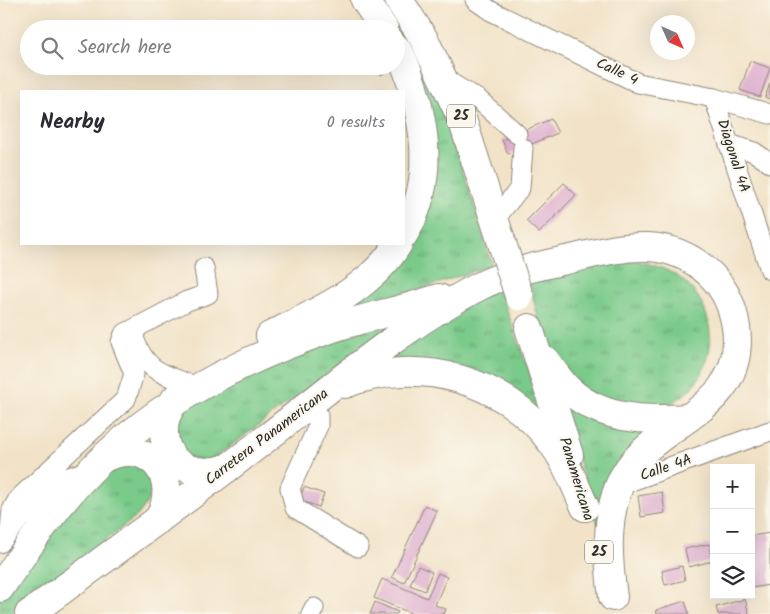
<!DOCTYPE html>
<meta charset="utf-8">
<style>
:root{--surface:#fff;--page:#f7f7f7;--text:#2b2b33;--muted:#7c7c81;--line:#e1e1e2}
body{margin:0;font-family:Kalam,sans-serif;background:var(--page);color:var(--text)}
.controls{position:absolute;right:15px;bottom:15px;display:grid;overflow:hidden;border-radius:0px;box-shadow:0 5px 20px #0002}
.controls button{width:45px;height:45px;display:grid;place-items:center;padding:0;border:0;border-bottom:1px solid var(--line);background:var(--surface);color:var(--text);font:25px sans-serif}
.compass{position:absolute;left:650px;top:15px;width:45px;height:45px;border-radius:50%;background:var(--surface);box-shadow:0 5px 20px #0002;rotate:135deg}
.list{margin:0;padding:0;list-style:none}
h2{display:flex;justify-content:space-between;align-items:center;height:65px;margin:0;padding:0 20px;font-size:21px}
h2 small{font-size:16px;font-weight:400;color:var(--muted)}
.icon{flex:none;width:28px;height:28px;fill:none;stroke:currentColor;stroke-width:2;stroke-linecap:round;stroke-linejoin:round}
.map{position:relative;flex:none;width:770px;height:614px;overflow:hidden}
.search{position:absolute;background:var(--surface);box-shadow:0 5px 20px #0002;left:20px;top:20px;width:385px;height:55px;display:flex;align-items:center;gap:12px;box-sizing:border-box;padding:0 18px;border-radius:28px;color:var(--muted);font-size:19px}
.panel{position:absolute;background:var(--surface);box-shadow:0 5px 20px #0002;left:20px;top:90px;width:385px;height:155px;border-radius:0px}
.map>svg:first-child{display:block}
</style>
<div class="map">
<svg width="770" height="614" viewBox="0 0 770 614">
<defs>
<pattern id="grass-tufts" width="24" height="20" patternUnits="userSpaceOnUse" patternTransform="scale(1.25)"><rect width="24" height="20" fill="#7aca8a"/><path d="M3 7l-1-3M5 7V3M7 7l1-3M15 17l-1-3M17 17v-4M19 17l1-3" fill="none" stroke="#64a471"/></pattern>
</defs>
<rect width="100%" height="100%" fill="#fbf7ec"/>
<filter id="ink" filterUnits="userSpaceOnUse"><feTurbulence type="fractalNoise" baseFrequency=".02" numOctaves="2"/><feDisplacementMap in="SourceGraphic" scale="10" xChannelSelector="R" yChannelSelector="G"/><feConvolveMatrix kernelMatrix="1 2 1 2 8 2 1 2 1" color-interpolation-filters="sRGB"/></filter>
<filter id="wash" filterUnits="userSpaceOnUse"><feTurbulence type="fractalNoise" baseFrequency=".0096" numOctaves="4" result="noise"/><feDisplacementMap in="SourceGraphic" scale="20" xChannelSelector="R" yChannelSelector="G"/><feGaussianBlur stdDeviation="1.12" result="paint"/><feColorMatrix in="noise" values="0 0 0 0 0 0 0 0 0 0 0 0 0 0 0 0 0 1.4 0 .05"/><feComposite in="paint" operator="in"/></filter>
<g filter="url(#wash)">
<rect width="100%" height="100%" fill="#f2e3c8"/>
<g fill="url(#grass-tufts)" stroke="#527a5a">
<path d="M376,0H384C439,80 464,173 492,265L301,330L337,308L429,186Z"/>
<path d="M631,260C647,263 660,266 674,274C722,303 723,375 673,402C662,408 646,413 633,411C625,409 617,404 609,401C603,399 596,397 591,394C577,386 554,357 547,342C538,324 534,300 529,280L606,261Z"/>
<polygon points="498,285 557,450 521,405 359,373"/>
<polygon points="404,316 216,457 204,461 183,456 173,424 184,402 235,376"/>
<polygon points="552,374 660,431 603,540"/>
<path d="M135,463C156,483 155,494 137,516L11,614H0V598L99,470Z"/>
</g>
<g id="blocks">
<g fill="#ddaece">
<polygon points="750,61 770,68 760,97 740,90"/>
<polygon points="376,66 395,66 381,75"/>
<polygon points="770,83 770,99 765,97"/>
<polygon points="551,119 558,133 508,154 502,140"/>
<polygon points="564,183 576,195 539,233 526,221"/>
<polygon points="304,487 324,494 319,507 299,500"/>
<polygon points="662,492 665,513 641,517 638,496"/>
<polygon points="425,505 437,511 404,583 392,577"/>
<polygon points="770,533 770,585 751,588 751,536"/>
<polygon points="709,544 712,561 689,567 685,549"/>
<polygon points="418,566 432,572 425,591 410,585"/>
<polygon points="682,566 685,580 665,585 662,571"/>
<polygon points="438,573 447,577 435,605 446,609 444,614 413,614 374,598 382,579 427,598"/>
<polygon points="745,599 749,614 718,614 716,607"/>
<polygon points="685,601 689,614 657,614 656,610"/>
<polygon points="375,602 398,612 397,614 370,614"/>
</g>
</g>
</g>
<g filter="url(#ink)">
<use href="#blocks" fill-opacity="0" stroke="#8e877a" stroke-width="1"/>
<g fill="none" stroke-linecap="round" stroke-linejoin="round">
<g stroke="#8e877a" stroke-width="21">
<g id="minor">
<polyline points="475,0 491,11 638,83 714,98 770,114"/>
<polyline points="444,79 479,100 517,134"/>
<polyline points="714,98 770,270"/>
<polyline points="729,144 754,152 770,163"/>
<polyline points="494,220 520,188 523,148"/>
<path d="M135,335L134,338C147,374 163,373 196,387"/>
<polyline points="311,403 318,415 318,426 290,488 295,508 358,547"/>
<polyline points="620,485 770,431"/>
<polyline points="10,530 12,510 18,499 126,399 134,374 121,342 124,334 187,301 208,294 204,268"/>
<polyline points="0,543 47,485 89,470"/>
<polyline points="311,614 314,608"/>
</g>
</g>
<g stroke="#8e877a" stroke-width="30">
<g id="highway">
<polyline points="365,0 384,29"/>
<polyline points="399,0 424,39 462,119 501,240"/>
<path d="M396,48C406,62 411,81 416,98C428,144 430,191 404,234"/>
<polyline points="529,328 569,455"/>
<path d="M270,336C316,312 370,290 398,244"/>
<path d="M545,360C551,368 557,377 564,385C597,420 643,421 688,418"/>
<path d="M345,384C418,355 505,379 552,443C567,462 575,486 585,507"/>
<path d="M175,399C172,406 167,413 165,420C158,462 191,480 227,468"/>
<path d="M104,458C149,436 183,478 158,520"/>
<path d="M0,588C28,546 57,504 93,468C159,401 241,360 330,329C365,317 403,310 439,298"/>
<path d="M29,614C109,556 189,498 268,437C336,384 403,326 480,286C506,273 538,266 566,260C619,248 667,232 711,275C725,289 733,307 736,327C748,417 646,419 619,486C605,522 608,560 613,597"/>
</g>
</g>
<use href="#minor" stroke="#fff" stroke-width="19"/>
<use href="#highway" stroke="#fff" stroke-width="28"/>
<g stroke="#8e877a" stroke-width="30" stroke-linecap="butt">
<polyline id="highway-bridge" points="501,240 519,296"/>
</g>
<use href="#highway-bridge" stroke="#fff" stroke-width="28"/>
</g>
</g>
<g text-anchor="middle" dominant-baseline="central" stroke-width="4" stroke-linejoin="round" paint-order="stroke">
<g fill="#fbf7ec" stroke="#696865" stroke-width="1">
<rect x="447" y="104.5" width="28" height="23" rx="4"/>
<rect x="585" y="540.5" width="28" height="23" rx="4"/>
</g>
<g font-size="14" font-weight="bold" fill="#2b2b2b">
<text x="461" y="116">25</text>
<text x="599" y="552">25</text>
</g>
<g font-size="15" fill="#2b2b2b" stroke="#fbf7ec">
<text transform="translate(617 72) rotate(25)">Calle 4</text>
<text transform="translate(733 156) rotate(72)">Diagonal 4A</text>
<text transform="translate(267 437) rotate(-37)">Carretera Panamericana</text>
<text transform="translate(666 468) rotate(-19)">Calle 4A</text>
<text transform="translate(576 479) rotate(73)">Panamericana</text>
</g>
</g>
</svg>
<div class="controls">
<button>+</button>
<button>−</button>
<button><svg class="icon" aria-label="layers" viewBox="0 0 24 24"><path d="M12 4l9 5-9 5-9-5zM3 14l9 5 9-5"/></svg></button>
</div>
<svg class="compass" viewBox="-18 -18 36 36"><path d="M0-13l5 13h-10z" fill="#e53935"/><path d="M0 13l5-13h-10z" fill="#7c7c81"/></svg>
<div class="search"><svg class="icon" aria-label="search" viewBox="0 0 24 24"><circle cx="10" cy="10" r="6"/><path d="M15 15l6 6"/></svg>Search here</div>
<section class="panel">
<h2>Nearby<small>0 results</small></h2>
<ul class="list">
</ul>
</section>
</div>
